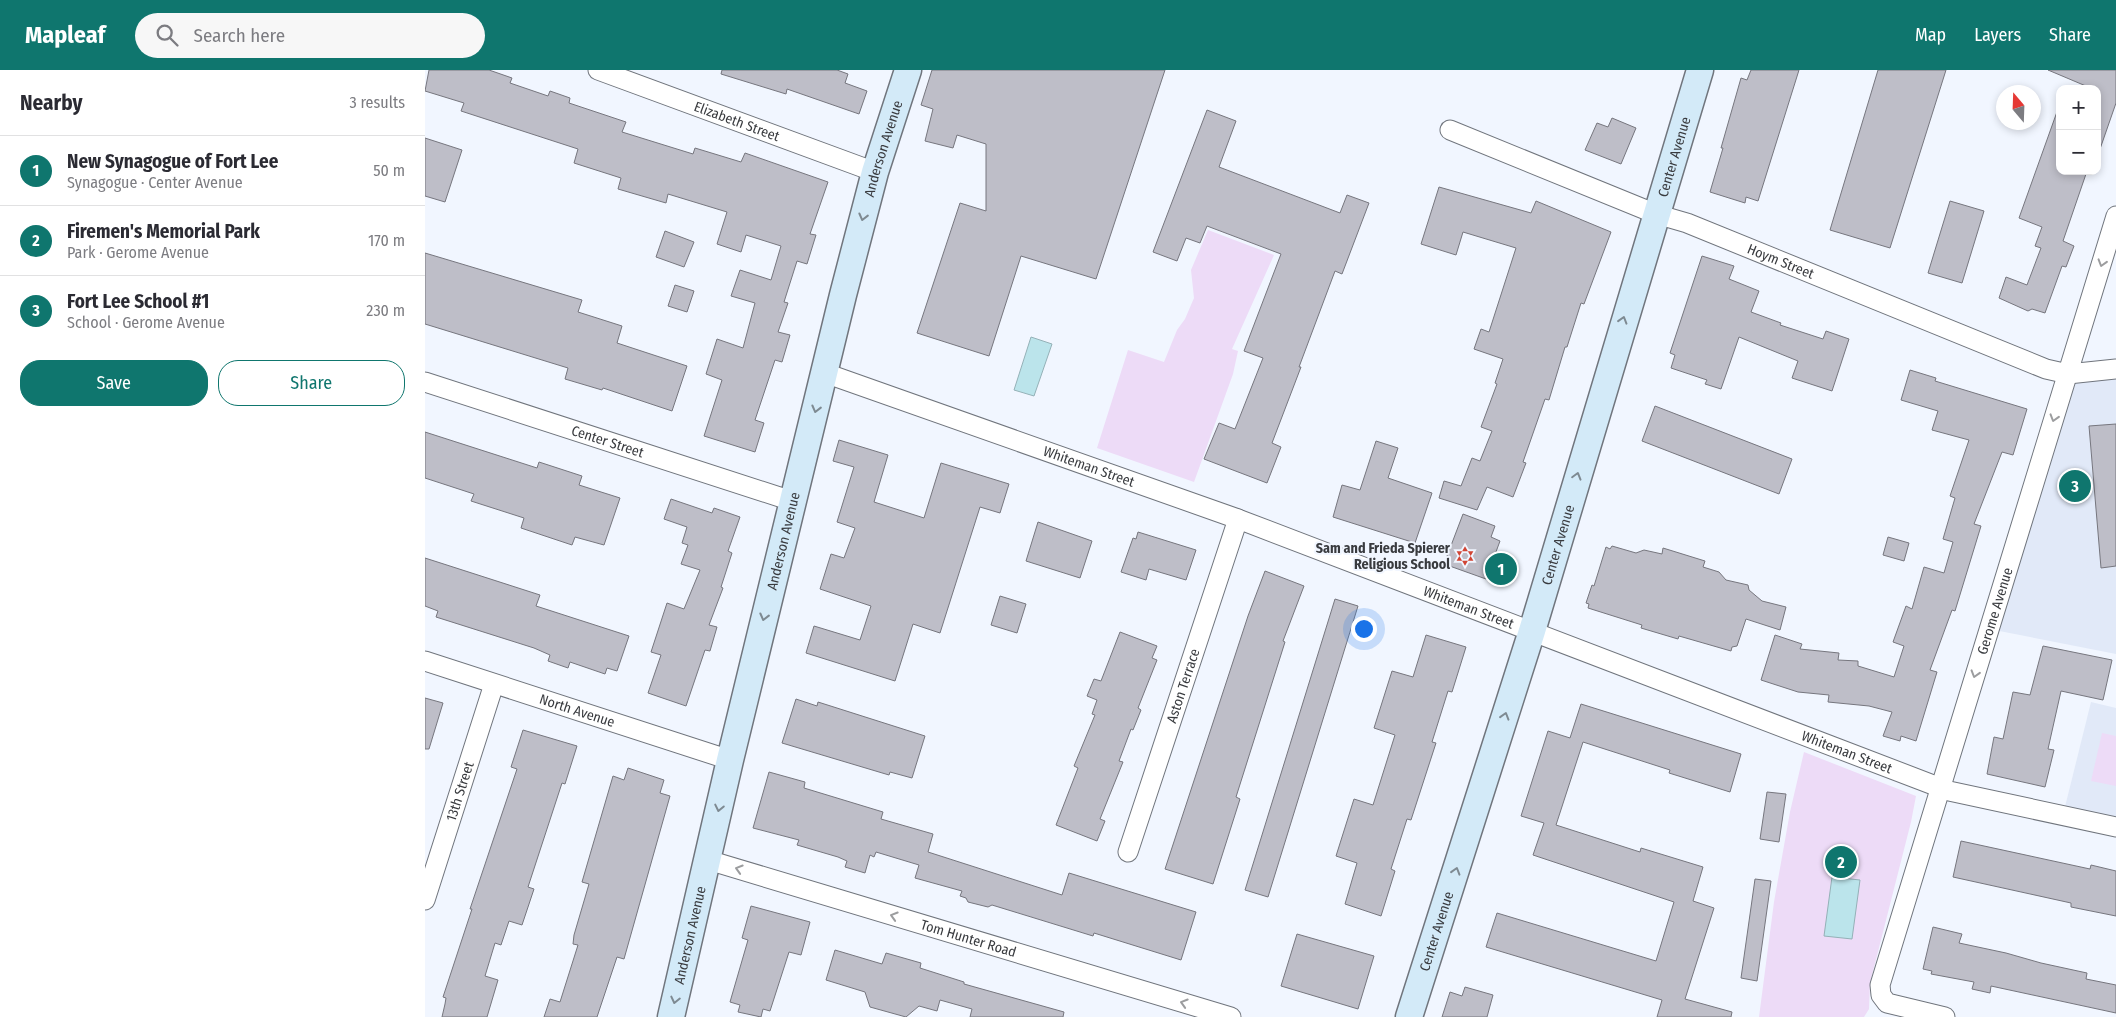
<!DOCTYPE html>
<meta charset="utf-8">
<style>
:root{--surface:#fff;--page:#f7f7f7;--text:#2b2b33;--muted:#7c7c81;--line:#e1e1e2;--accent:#0f766e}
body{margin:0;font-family:"Fira Sans Condensed",sans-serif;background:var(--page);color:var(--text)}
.controls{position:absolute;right:15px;top:15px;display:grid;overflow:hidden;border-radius:10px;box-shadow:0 2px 8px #0003}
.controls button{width:45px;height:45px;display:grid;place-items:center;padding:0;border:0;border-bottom:1px solid var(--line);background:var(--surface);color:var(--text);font:25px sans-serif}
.compass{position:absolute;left:1571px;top:15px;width:45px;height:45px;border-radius:50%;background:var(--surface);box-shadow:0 2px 8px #0003;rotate:341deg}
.you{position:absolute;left:938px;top:558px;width:18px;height:18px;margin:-12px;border:4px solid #fff;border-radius:50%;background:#1a73e8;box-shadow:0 0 0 8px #1a73e833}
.badge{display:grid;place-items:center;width:32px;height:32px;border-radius:50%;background:var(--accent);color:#fff;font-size:16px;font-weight:700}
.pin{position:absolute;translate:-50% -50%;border:2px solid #fff;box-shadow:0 1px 5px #0006}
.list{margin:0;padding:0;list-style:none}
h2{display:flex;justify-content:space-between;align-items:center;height:65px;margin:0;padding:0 20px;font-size:21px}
h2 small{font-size:16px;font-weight:400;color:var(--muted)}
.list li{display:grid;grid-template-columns:32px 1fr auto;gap:15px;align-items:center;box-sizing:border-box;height:70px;padding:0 20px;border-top:1px solid var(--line)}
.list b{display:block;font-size:19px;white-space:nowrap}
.list p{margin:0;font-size:16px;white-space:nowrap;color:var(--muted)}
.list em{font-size:16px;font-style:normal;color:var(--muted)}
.actions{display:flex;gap:10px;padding:15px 20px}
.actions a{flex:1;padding:11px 0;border:1px solid var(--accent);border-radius:20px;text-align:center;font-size:18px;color:var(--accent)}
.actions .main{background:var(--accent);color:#fff}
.icon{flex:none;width:28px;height:28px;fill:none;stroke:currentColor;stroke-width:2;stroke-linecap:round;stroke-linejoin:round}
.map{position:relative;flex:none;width:1691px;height:947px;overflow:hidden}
header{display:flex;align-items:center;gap:30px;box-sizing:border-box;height:70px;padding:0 25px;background:var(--accent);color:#fff}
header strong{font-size:24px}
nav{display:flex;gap:28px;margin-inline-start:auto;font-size:18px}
.search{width:350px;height:45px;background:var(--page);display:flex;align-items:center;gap:12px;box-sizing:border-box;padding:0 18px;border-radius:28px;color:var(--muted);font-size:19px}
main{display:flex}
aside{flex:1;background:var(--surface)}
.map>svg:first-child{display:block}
</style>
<header>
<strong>Mapleaf</strong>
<div class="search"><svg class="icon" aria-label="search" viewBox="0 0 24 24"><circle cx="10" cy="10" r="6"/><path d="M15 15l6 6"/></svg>Search here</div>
<nav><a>Map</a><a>Layers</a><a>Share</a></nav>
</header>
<main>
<aside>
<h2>Nearby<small>3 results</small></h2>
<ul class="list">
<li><span class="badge">1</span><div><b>New Synagogue of Fort Lee</b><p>Synagogue · Center Avenue</p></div><em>50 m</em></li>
<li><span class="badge">2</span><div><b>Firemen's Memorial Park</b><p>Park · Gerome Avenue</p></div><em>170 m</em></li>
<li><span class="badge">3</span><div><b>Fort Lee School #1</b><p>School · Gerome Avenue</p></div><em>230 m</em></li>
</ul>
<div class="actions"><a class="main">Save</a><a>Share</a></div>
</aside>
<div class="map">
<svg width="1691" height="947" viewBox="0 0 1691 947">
<rect width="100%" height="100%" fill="#f1f6ff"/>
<g fill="#e1e9f8">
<polygon points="1691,299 1691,584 1564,559 1643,304"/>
<polygon points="1666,632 1691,638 1691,757 1638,745"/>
</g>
<g fill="#eddbf7">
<polygon points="783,160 849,185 807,279 813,281 808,304 769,412 672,378 703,280 739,292 752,260 760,249 769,228 766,200"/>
<polygon points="1677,663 1691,666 1691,716 1666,711"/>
<polygon points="1379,682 1491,726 1486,752 1445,913 1444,939 1439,947 1334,947 1349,832 1365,742"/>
</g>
<g fill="#bbe4eb" stroke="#94b1b7">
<polygon points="606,267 627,274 609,326 589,320"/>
<polygon points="1407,807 1435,810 1427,869 1399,866"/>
</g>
<g fill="#bebec8" stroke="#76767e">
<polygon points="4,0 64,0 87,8 85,13 123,26 125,21 145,28 144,33 201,52 197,62 268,84 270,78 316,92 320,83 403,112 385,164 391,165 382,194 372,191 359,232 363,233 353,262 365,265 357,292 350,290 330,350 339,353 330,382 279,366 297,310 281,304 292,269 318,278 330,233 306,226 315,200 346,210 356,176 321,165 316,182 292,174 302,142 243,124 241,133 193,119 196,108 149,93 153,79 36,41 39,33 0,21"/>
<polygon points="297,0 412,0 423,4 420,13 442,21 434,44 362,19 361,24 296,4"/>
<polygon points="507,0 740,0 671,209 596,186 564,286 492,263 535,133 561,141 561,74 532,65 528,78 500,71 508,39 496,35"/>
<polygon points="1326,0 1374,0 1333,131 1321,127 1320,133 1285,122 1298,78 1296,78 1316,8 1322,10"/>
<polygon points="1453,0 1521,0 1465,178 1405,160"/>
<polygon points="1623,0 1691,0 1691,33 1675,79 1672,79 1672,19 1668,19"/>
<polygon points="1633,39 1635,40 1635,101 1662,101 1638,171 1649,176 1641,197 1637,196 1620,243 1607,239 1603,241 1574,228 1581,207 1602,215 1616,178 1610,176 1617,157 1594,148"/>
<polygon points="782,40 811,51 794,97 915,143 922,125 944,133 917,204 910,201 874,297 876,297 847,373 856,377 842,413 779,389 794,353 810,359 838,288 819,281 856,184 782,156 775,173 761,168 752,191 728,182"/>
<polygon points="1187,48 1211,58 1196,94 1160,80 1172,53 1183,57"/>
<polygon points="0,68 37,80 20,132 0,126"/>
<polygon points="1014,117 1106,143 1111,131 1186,162 1159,234 1156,233 1142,277 1140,277 1124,330 1120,329 1098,392 1101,393 1088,427 1062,417 1052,440 1014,428 1019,411 1036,416 1047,388 1055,391 1067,361 1056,357 1072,314 1070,313 1078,289 1049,279 1056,259 1064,262 1091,178 1038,162 1031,185 996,174"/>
<polygon points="1525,131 1559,141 1537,213 1503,203"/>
<polygon points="240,161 269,172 259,197 231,187"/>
<polygon points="0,183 157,230 153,242 197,256 192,273 262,296 247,341 178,318 177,320 140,309 143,298 0,254"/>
<polygon points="1277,186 1309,196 1304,209 1334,221 1326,242 1356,253 1355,255 1398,269 1401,261 1424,269 1407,321 1367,308 1373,291 1314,267 1296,319 1280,314 1282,310 1246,298 1250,285 1245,283"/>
<polygon points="250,215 269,221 262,242 243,236"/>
<polygon points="1485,300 1511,308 1510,311 1602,339 1588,385 1577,382 1549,454 1556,456 1530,541 1527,540 1505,600 1512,602 1491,671 1476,666 1475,671 1458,666 1467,642 1444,636 1403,632 1404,625 1373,622 1336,610 1350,565 1377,574 1375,579 1414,583 1413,590 1433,591 1433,596 1469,607 1479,576 1468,572 1481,536 1487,539 1499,497 1519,503 1528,472 1518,469 1530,428 1525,426 1544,370 1507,360 1513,341 1476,330"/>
<polygon points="1230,336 1367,389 1354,424 1217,371"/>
<polygon points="1691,354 1691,496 1676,498 1664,356"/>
<polygon points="0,362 112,398 114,392 157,406 154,415 195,428 179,475 150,467 147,475 96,458 99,448 46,431 49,424 0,408"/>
<polygon points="414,370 463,385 449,432 499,448 516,393 584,414 575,443 555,437 515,563 488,554 470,611 381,583 389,556 435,570 446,536 395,519 406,484 419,488 430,458 412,452 429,397 408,391"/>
<polygon points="951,371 973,378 963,408 1007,423 990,473 908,447 917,415 935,420"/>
<polygon points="246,429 287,443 289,438 315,447 303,481 307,483 296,517 298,518 284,555 292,557 285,581 280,580 261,636 223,623 236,585 226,582 242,533 259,539 275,500 256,494 263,475 257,473 262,457 239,449"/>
<polygon points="1038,444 1070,456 1066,467 1075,471 1061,509 1019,494"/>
<polygon points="613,452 667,471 655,508 601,491"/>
<polygon points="713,462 771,480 761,510 724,499 721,510 696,502 708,468 711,469"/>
<polygon points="1463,467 1484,473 1479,491 1458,485"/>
<polygon points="1187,476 1211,483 1219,480 1237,484 1238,478 1280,491 1278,497 1294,502 1301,510 1323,515 1324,520 1337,531 1361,537 1355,560 1321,549 1312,576 1307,577 1306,581 1254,566 1253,569 1216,558 1217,555 1163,538 1164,534 1161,533 1167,515 1169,516 1181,477 1185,479"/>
<polygon points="0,488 115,525 111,536 204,566 192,601 182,598 180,604 145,592 143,598 123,591 125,585 109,578 11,547 13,541 0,536"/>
<polygon points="840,501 879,516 858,571 860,572 811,727 815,729 788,814 740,799 823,546"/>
<polygon points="575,526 601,534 592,563 566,555"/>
<polygon points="910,529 933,536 843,827 820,820"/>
<polygon points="695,562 732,576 727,588 732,590 713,638 716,640 708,660 706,659 694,691 698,692 675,749 680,751 672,771 631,755 653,698 649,696 670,645 667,644 672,630 662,626 669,609 676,611"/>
<polygon points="1001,565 1041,577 1027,622 1023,621 1007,672 1011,673 986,750 982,749 966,799 970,801 956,846 920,834 932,793 911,786 929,729 948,735 970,665 949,658 967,601 988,607"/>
<polygon points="1618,576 1687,590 1678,630 1636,621 1623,679 1629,680 1620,717 1562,704 1569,667 1578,669 1588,622 1605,625"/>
<polygon points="0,628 18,633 4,679 0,679"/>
<polygon points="371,629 392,636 393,632 500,666 487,708 465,702 464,705 357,673"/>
<polygon points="1156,634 1316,684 1305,722 1244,703 1245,700 1158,672 1131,755 1215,782 1216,778 1278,797 1268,831 1289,838 1260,929 1307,942 1306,947 1232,947 1237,930 1061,877 1072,843 1231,891 1249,832 1108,785 1119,753 1096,746 1123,661 1145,668"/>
<polygon points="98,660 152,676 140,714 137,713 103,817 109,819 97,855 84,851 76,875 70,873 60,906 73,910 62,947 17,947 20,934 21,928 18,927 47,839 45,839 92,699 86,697"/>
<polygon points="203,698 239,710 235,723 245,726 199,889 192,887 172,947 119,947 125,929 135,932 153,875 148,874 149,865 164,814 157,812 188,706 199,710"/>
<polygon points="344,702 380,712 379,718 458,742 456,749 508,764 503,782 637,825 644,803 771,842 756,890 669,863 668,866 567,835 563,837 543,832 541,828 535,826 537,821 490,808 494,795 451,782 449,787 445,785 440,803 420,797 422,791 413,787 372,775 374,770 328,758"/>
<polygon points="1342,722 1361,724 1354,772 1335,769"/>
<polygon points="1536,771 1665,799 1666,795 1691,801 1691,846 1646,837 1646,833 1528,807"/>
<polygon points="1330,809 1346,811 1332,911 1316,908"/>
<polygon points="326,836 385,852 376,885 364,882 345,941 338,939 336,947 313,942 315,935 305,932 323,870 317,868"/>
<polygon points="1508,857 1537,864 1534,873 1581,883 1616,893 1662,903 1661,909 1691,915 1691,943 1566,916 1565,923 1547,919 1549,912 1506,904 1507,901 1498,899"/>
<polygon points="872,864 949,886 933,939 856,916"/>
<polygon points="410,880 457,894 461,883 496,893 495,898 539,912 539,914 639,942 638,947 545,947 547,939 515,930 512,941 494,936 481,947 445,937 440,922 401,910"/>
<polygon points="1040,917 1068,925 1062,947 1017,947 1025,922 1037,926"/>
</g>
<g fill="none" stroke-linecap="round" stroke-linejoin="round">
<g stroke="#70757d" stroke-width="21">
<g id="street">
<path id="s1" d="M173,0L450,102"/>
<path id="s2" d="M1025,60L1231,144L1262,153L1621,299L1643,304L1691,299"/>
<path id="s3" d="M400,303L813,449L1524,721L1691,757"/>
<path id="s4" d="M0,312L367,431"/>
<path id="s5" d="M0,591L305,690"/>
<path id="s6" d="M703,782L813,449"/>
<path id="s7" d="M283,790L806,947"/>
<path id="s8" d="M0,830L69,614"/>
<path id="s9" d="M1520,947L1462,933L1456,925L1455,915L1691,146"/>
</g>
</g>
<g stroke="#70757d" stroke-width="29">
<g id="secondary">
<path id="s10" d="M246,947L305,690L418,225L450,102L483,0"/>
<path id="s11" d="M984,947L1107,561L1275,0"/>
</g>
</g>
<use href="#street" stroke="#fff" stroke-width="19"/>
<use href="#secondary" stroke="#d3eaf8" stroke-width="26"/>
</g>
<defs><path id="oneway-chevron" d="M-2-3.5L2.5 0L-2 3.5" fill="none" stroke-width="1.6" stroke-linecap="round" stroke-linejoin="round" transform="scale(1.25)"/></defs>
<g stroke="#7e8a92">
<use href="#oneway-chevron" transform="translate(438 147) rotate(104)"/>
<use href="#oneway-chevron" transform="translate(1198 250) rotate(-73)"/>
<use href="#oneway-chevron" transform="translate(391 339) rotate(104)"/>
<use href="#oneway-chevron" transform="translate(1152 406) rotate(-74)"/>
<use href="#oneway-chevron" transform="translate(339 547) rotate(104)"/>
<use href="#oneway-chevron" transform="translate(1080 646) rotate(-73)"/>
<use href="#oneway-chevron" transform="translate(294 738) rotate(102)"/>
<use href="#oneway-chevron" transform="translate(1031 801) rotate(-73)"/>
<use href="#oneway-chevron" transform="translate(250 930) rotate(103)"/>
</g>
<g stroke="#9c9d9f">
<use href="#oneway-chevron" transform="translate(1677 193) rotate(107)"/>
<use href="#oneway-chevron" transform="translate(1629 348) rotate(107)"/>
<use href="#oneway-chevron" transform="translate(1550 604) rotate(107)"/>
<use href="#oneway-chevron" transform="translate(314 799) rotate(-163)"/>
<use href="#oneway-chevron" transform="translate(469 846) rotate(-163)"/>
<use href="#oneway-chevron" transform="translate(759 933) rotate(-163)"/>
</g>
<defs>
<g id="synagogue-bare" transform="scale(1.5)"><path d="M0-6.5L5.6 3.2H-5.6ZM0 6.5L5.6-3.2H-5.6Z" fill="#d14433" stroke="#f1f6ff" stroke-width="2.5" paint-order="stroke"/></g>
</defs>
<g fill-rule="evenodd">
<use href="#synagogue-bare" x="1040" y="486"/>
</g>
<g text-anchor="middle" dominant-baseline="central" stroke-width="4" stroke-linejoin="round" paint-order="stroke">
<g font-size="14" fill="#393b3f" stroke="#f1f6ff">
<text stroke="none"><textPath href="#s1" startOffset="148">Elizabeth Street</textPath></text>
<text stroke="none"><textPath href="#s10" startOffset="894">Anderson Avenue</textPath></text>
<text stroke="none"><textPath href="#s11" startOffset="900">Center Avenue</textPath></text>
<text stroke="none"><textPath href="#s2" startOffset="356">Hoym Street</textPath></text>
<text stroke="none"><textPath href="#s4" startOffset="192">Center Street</textPath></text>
<text stroke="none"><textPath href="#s3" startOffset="280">Whiteman Street</textPath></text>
<text stroke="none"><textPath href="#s10" startOffset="489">Anderson Avenue</textPath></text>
<text stroke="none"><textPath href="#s11" startOffset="495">Center Avenue</textPath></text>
<text stroke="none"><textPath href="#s3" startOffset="685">Whiteman Street</textPath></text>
<text stroke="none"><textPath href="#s9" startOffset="471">Gerome Avenue</textPath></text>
<text stroke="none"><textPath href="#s6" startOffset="175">Aston Terrace</textPath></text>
<text stroke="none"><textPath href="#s5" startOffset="160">North Avenue</textPath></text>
<text stroke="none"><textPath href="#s3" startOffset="1090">Whiteman Street</textPath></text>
<text stroke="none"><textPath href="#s8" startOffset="114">13th Street</textPath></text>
<text stroke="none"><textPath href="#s11" startOffset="90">Center Avenue</textPath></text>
<text stroke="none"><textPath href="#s10" startOffset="84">Anderson Avenue</textPath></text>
<text stroke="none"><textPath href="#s7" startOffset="272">Tom Hunter Road</textPath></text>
</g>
<g font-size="14" font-weight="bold" fill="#393b3f" stroke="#f1f6ff" text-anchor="end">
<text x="1025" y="478">Sam and Frieda Spierer<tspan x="1025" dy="16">Religious School</tspan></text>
</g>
</g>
</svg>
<div class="controls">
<button>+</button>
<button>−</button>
</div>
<svg class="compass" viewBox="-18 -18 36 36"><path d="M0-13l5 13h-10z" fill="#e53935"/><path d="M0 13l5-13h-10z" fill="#7c7c81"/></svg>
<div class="you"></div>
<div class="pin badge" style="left:1076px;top:499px">1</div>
<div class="pin badge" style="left:1416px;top:792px">2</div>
<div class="pin badge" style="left:1650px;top:416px">3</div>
</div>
</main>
